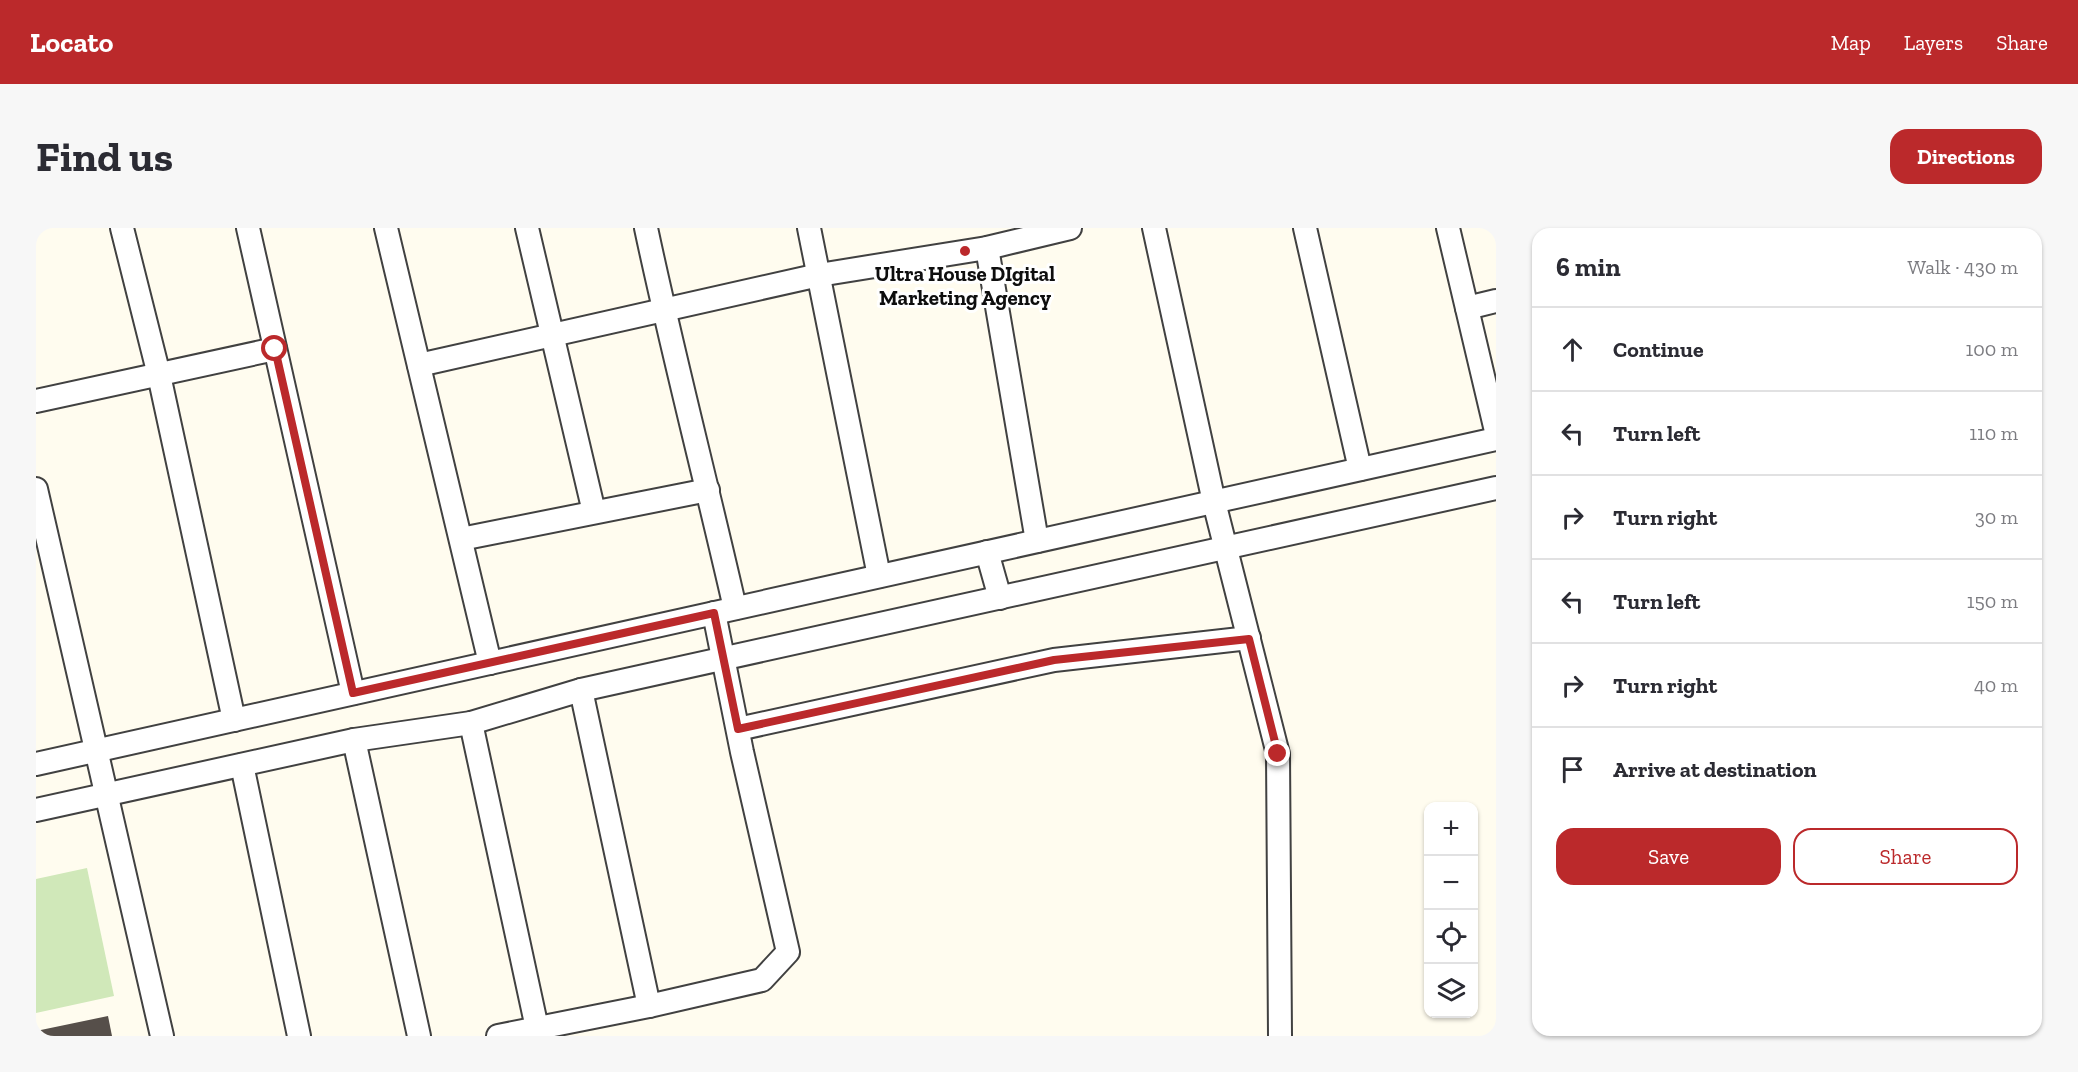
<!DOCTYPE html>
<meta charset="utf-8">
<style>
:root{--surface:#fff;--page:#f7f7f7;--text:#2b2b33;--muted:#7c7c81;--line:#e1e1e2;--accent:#bb292b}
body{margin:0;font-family:"Zilla Slab",serif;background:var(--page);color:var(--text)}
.controls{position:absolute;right:18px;bottom:18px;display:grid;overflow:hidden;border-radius:12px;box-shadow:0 2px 4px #0004}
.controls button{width:54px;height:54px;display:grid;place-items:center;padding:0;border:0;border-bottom:2px solid var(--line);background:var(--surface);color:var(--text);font:30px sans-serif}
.stop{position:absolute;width:18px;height:18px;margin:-14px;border:4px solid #bb292b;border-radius:50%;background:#fff}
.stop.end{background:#bb292b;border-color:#fff;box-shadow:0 2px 6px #0008}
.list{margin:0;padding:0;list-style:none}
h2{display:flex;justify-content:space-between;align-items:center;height:78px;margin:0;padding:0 24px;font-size:26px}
h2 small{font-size:20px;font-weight:400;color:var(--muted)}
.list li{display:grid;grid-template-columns:39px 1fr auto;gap:18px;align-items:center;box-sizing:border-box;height:84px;padding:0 24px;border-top:2px solid var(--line)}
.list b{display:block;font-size:22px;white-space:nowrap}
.list em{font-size:20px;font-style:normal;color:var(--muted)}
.actions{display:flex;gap:12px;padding:18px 24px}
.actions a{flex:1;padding:14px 0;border:2px solid var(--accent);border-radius:18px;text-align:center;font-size:21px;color:var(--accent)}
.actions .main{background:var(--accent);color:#fff}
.icon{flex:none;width:33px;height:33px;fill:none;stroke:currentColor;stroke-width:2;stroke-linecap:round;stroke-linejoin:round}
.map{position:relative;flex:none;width:1460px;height:808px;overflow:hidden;border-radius:18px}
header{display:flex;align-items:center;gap:36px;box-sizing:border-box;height:84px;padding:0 30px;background:var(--accent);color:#fff}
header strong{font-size:28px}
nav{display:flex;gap:33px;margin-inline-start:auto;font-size:21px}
.intro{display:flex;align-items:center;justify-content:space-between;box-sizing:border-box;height:144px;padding:0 36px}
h1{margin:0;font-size:42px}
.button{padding:15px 27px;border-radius:18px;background:var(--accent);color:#fff;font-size:21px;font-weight:700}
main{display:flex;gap:36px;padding:0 36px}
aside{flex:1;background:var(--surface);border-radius:18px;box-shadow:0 2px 4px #0004}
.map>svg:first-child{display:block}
</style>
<header>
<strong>Locato</strong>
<nav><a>Map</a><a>Layers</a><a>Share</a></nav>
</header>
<div class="intro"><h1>Find us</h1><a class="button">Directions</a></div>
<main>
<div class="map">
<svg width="1460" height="808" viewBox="0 0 1460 808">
<rect width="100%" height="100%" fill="#fffcef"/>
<polygon fill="#d0e8b9" points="51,640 78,768 0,785 0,651"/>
<polygon fill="#564f4a" points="72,788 76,808 0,808 0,803"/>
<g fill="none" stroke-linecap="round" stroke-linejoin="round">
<g stroke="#414141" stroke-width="26">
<g id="minor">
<polyline points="86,0 123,147 198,492"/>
<polyline points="212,0 317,465"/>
<polyline points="350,0 454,435"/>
<polyline points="491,0 558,284"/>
<path d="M610,0C637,127 670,253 699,380"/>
<polyline points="773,0 843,348"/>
<polyline points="1118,0 1178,274 1242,526 1244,808"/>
<polyline points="1269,0 1324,241"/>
<polyline points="1412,0 1460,203"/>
<polyline points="951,20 1001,313"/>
<polyline points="1431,80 1460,73"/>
<polyline points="383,137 783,47 951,20 1034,0"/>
<polyline points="0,173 239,121"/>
<polyline points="0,261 126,808"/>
<polyline points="425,311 672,262"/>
<polyline points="951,324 964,370"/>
<polyline points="545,462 613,778"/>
<polyline points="435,495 501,800"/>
<polyline points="702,501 1018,432 1213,410"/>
<polyline points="318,512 383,808"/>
<polyline points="0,536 1460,211"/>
<polyline points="206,537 263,808"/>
<polyline points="0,582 318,512 435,495 545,462 1460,260"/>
<polyline points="462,808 613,778 726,752 752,724 706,524 678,385"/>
</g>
</g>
<use href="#minor" stroke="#fff" stroke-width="22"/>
</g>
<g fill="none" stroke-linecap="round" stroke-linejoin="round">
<polyline stroke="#bb292b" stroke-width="8" points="239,121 317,465 678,385 702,501 1018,432 1213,411 1242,526"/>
</g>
<circle fill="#bb292b" stroke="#fff" stroke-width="2" cx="929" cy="23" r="6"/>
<g text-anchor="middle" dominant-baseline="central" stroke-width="6" stroke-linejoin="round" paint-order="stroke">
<g font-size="21" font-weight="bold" fill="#0e0e0e" stroke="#fff">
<text x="929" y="45">Ultra House DIgital<tspan x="929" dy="24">Marketing Agency</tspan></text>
</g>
</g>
</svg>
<div class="controls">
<button>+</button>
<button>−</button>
<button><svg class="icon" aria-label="locate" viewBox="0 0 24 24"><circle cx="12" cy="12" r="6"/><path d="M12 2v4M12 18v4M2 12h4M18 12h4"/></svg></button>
<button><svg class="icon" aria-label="layers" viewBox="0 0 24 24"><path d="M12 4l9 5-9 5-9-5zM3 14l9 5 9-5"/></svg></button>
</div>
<div class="stop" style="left:239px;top:121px"></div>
<div class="stop end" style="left:1242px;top:526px"></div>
</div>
<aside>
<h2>6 min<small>Walk · 430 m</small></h2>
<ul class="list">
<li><svg class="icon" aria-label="ahead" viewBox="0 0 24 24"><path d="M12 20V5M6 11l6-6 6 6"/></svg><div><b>Continue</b></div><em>100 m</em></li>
<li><svg class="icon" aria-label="left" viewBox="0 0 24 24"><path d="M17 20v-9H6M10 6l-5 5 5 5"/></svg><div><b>Turn left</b></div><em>110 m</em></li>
<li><svg class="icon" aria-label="right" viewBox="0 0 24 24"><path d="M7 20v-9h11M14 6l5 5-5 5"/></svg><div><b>Turn right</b></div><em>30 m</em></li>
<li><svg class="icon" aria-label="left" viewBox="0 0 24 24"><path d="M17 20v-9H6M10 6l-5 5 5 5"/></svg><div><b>Turn left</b></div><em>150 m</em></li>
<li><svg class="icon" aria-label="right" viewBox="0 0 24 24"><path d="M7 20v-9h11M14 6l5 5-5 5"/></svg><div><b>Turn right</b></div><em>40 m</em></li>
<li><svg class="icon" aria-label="arrive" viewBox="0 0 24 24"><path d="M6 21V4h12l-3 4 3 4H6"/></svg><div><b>Arrive at destination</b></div></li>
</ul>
<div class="actions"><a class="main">Save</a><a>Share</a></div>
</aside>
</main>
